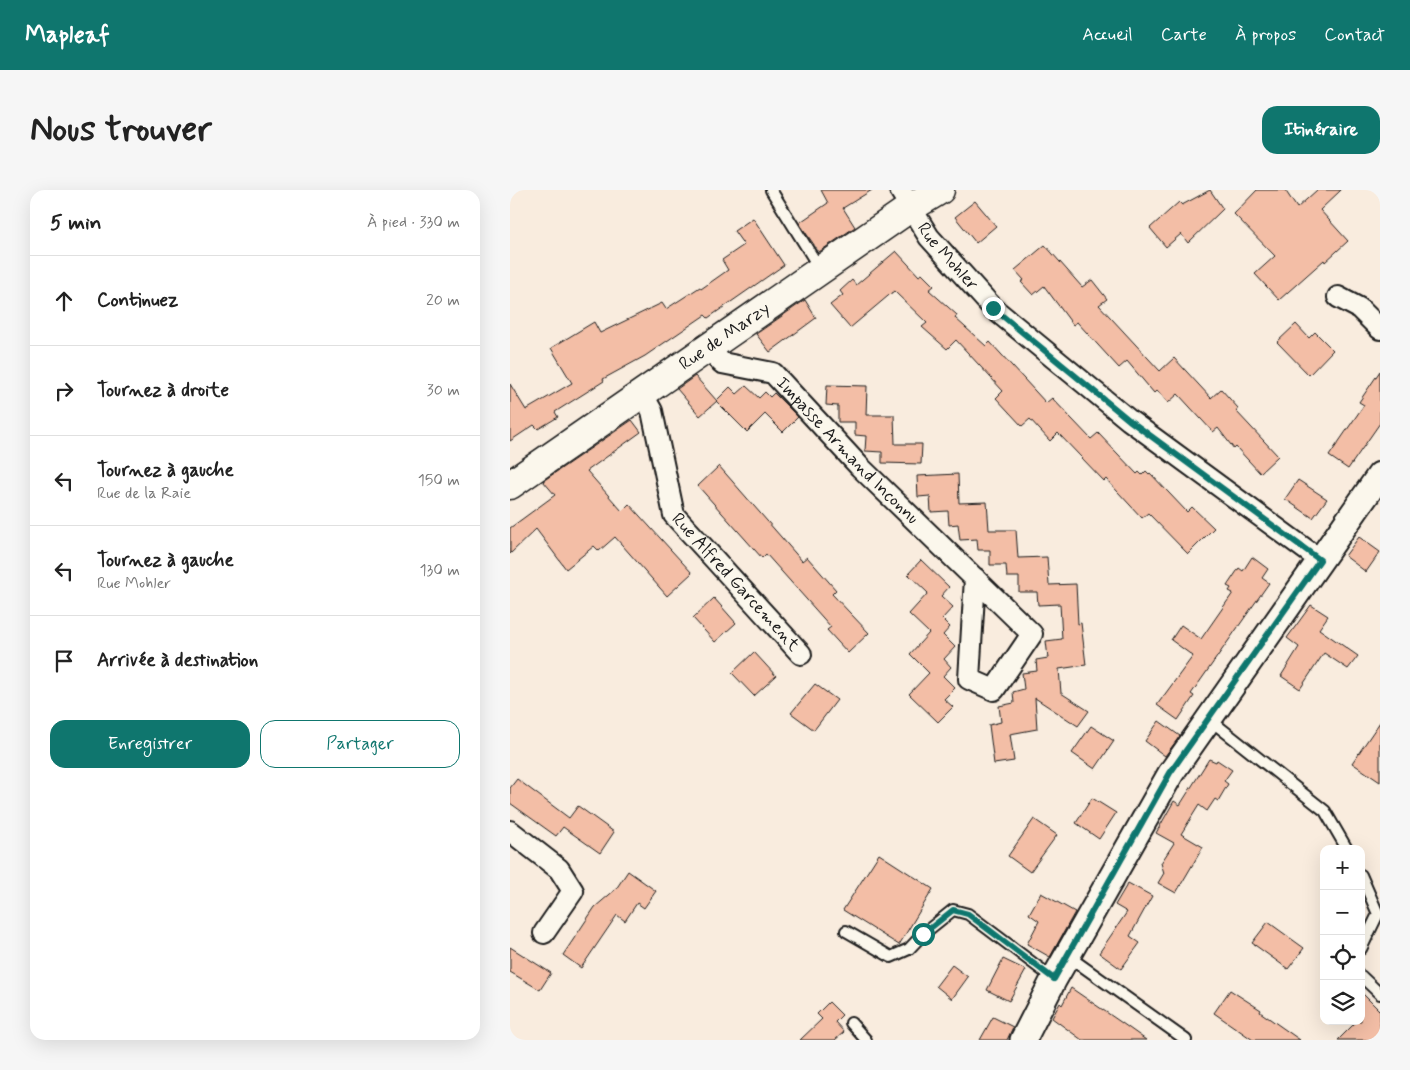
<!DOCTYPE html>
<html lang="fr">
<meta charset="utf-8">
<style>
:root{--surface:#fff;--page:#f6f6f6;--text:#222;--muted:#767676;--line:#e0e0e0;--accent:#0f766e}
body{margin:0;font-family:Mynerve,sans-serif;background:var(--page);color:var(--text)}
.controls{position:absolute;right:15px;bottom:15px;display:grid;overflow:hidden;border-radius:10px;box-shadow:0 5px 20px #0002}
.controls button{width:45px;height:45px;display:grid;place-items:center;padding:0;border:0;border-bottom:1px solid var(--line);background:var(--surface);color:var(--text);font:25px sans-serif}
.stop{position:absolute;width:15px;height:15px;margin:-11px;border:4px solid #0f766e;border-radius:50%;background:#fff}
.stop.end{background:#0f766e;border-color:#fff;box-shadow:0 1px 5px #0008}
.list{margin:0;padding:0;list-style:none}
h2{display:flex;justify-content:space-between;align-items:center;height:65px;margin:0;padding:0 20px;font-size:21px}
h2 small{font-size:16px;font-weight:400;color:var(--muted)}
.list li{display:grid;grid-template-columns:32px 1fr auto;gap:15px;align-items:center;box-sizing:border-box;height:90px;padding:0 20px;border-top:1px solid var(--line)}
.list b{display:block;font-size:19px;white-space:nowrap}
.list p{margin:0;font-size:16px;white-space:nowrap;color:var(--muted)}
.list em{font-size:16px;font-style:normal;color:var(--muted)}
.actions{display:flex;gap:10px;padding:15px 20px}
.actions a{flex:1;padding:11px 0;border:1px solid var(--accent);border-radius:15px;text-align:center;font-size:18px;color:var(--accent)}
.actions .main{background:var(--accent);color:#fff}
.icon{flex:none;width:28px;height:28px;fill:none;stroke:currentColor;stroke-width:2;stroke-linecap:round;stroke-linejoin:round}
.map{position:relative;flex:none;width:870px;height:850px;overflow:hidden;border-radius:15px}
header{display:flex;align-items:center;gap:30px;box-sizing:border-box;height:70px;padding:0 25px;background:var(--accent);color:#fff}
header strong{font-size:24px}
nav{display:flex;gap:28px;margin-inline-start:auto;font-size:18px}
.intro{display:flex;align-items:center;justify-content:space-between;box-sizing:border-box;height:120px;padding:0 30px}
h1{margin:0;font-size:35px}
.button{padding:12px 22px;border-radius:15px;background:var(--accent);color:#fff;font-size:18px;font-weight:700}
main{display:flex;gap:30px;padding:0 30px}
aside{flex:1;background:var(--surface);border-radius:15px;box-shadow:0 5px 20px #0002}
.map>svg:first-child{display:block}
</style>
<header>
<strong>Mapleaf</strong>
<nav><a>Accueil</a><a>Carte</a><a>À propos</a><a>Contact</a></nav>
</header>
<div class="intro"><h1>Nous trouver</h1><a class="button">Itinéraire</a></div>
<main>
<aside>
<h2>5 min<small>À pied · 330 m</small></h2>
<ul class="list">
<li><svg class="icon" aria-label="ahead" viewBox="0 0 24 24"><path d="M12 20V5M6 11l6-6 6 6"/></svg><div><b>Continuez</b></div><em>20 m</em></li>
<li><svg class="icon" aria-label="right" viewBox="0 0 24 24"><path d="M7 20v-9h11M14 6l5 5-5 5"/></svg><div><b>Tournez à droite</b></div><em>30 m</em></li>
<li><svg class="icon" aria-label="left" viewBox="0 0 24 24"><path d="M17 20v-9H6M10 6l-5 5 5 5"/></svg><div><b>Tournez à gauche</b><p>Rue de la Raie</p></div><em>150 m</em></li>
<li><svg class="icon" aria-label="left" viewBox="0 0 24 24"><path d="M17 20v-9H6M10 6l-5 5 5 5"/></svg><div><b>Tournez à gauche</b><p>Rue Mohler</p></div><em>130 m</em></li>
<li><svg class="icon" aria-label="arrive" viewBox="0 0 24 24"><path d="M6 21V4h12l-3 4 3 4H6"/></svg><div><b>Arrivée à destination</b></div></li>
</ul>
<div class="actions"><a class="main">Enregistrer</a><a>Partager</a></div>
</aside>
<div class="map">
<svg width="870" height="850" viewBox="0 0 870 850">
<rect width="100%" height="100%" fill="#f9ecde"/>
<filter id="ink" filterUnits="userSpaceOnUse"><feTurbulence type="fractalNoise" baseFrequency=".02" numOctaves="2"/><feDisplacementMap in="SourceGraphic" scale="10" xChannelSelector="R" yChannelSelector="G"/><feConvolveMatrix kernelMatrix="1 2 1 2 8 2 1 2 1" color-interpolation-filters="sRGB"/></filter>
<g filter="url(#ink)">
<g fill="#f3bea6" stroke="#1c1c1c">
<polygon points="311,0 362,0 333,18 345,37 309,62 289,33 318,13"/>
<polygon points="700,0 713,19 678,53 671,44 656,57 640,38 669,12 672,15"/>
<polygon points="747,0 775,0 787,18 807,0 831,0 810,20 838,51 815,72 814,70 769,110 745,84 765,66 724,24"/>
<polygon points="465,11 486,36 466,53 445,27"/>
<polygon points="243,28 274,75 198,128 195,125 135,166 93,189 94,191 45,222 48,227 28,239 24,235 0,251 0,194 16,220 62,193 41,158 84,132 90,143 152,113 156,119 190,97 191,99 218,80 212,70 234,55 224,41"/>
<polygon points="535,55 572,97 582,90 597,109 589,115 650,181 664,168 701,208 711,199 728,218 726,221 768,266 750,283 726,257 724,259 708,238 703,242 668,204 658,213 647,200 644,203 617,171 609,178 567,132 563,135 534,96 523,105 511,92 514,90 505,80"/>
<polygon points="386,61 409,86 412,84 424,96 419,100 447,125 445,128 476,156 480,152 536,213 542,208 581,249 588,243 627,284 629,282 632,285 636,281 639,284 640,283 677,322 682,317 704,338 678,364 638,323 632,328 596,289 594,291 548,243 540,251 520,229 512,236 486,208 493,201 446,150 437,159 412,137 417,133 384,101 340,138 320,115 333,105 330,101 342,90 346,95"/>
<polygon points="295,110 306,128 260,162 246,144"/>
<polygon points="786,134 799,148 805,142 823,160 799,185 767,152"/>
<polygon points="870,181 870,233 838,279 819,266 854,215 849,212"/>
<polygon points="185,186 207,211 190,226 167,199"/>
<polygon points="317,195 357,196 356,225 384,225 385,254 412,254 411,274 372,273 372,262 355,261 356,246 345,245 345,232 328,232 328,216 316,215"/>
<polygon points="236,196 249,208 255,202 260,207 264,203 288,227 273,242 255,224 237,242 206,211 220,197 227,204"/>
<polygon points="122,230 131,242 77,281 112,321 119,314 182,383 157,406 105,347 89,361 84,356 56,379 26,339 0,364 0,338 45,305 33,291"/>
<polygon points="209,276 292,371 297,367 326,400 322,404 359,443 338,463 317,440 321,437 256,364 252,368 188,296"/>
<polygon points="448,284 449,313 477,312 479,340 506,340 508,368 537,367 539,395 566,394 568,434 571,433 576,475 549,479 551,503 579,521 568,536 525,508 527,539 500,544 504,571 484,574 479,535 491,532 489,516 504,513 503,502 514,499 512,483 527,481 526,470 538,468 536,451 552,449 550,414 528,415 527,402 509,402 509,387 497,387 496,375 480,375 480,360 468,360 467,349 450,350 448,334 439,335 438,321 421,322 420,306 408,307 407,286"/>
<polygon points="788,290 817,309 803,328 775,309"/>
<polygon points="849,347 870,362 856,382 835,366"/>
<polygon points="742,367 758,379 752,388 759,393 681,504 684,506 668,530 647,515 683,466 661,450 671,435 691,449 723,403 719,401 721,398 717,396 729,378 733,381"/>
<polygon points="411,370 439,397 431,406 443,417 432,429 440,437 433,445 445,457 434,469 441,477 433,486 445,498 434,509 443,517 428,532 399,504 419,483 400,464 419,443 399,424 418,403 398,384"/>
<polygon points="204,408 226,433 205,452 183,428"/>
<polygon points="801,415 818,426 809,439 848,466 838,479 814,463 790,499 771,486 789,457 777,448"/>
<polygon points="244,462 266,486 244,506 222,483"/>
<polygon points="305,494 327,510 304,540 281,523"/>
<polygon points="649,531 670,546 655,566 635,551"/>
<polygon points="870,532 870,592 842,573"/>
<polygon points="581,536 604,551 585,579 562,563"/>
<polygon points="699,569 706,572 707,570 722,580 714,591 718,594 708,611 705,609 697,621 689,615 671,644 693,657 666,703 648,693 654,683 651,673 664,653 646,643 664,611 670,615"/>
<polygon points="7,589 59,628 68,616 104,642 90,663 53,637 46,646 0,613 0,598"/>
<polygon points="582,608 606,623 589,649 566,633"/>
<polygon points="524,629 547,645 520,682 498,666"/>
<polygon points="369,664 423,699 389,755 333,720"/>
<polygon points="118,681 146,701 134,718 127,713 115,731 107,725 71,778 53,765 85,717 106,699"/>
<polygon points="618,693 642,706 620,746 630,753 611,779 589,763 617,722 605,715"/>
<polygon points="531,703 565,722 540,767 517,754 529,731 519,724"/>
<polygon points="758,732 794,758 778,779 742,753"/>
<polygon points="0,757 41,783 30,800 0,782"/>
<polygon points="493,769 516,780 499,811 477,800"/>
<polygon points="442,775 458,787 442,809 426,796"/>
<polygon points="561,798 612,833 636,850 572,850 542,828 550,813 552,815"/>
<polygon points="720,800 751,820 750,822 790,850 743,850 704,823"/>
<polygon points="851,802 870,821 870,850 828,850 847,831 851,831"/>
<polygon points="319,812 332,825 325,832 334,842 325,850 290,850 312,829 307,824"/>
<polygon points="483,827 503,837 497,850 470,850"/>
</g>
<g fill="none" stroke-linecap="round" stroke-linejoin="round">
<g stroke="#1c1c1c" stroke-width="14">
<g id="service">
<polyline points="261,0 310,79"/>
<polyline points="699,529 815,621 837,659"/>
<polyline points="851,685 868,724 851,759"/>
<polyline points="336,741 381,767 399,759 413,744 443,720 458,724 544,789"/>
<polyline points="558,766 676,850"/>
<polyline points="851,786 870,804"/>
<polyline points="341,833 356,850"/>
</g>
</g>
<g stroke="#1c1c1c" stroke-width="24">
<g id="minor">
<path id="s1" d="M390,0L419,47L483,118L619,230L810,370"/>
<polyline points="828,107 849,118 870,139"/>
<path id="s2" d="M198,158L212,173L263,183L350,277L522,444L484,500L459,489L465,388"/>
<path id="s3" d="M132,203L142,221L164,325L291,464"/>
<polyline points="0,641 49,679 63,701 34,743"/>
</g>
</g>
<g stroke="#1c1c1c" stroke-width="29">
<polyline id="tertiary" points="513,850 544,789 661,583 870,285"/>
</g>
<g stroke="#1c1c1c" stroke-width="31">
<g id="secondary">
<path id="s4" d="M0,295L400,18L430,0"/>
</g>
</g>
<use href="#service" stroke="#fbf7ec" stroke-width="10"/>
<use href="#minor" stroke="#fbf7ec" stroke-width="20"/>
<use href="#tertiary" stroke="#fbf7ec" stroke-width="25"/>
<use href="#secondary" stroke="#fbf7ec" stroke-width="28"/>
</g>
</g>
<g fill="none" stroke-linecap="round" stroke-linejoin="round" filter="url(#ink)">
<polyline stroke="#0f766e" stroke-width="6" points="413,744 443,720 458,724 544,789 660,583 810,370 619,230 483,118"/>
</g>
<g text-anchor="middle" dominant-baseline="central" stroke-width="5" stroke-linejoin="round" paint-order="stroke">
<g font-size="18" fill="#1c1c1c" stroke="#fbf7ec">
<text stroke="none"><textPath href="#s1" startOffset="82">Rue Mohler</textPath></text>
<text stroke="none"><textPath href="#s4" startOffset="261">Rue de Marzy</textPath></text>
<text stroke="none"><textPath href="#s2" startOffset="180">Impasse Armand Inconnu</textPath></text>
<text stroke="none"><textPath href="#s3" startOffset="218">Rue Alfred Garcement</textPath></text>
</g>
</g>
</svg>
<div class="controls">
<button>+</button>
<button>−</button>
<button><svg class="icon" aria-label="locate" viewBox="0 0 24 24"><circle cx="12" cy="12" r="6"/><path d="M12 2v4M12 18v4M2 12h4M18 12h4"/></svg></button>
<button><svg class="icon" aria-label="layers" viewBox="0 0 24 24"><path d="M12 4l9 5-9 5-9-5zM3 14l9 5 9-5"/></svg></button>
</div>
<div class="stop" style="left:413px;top:744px"></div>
<div class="stop end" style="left:483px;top:118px"></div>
</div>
</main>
